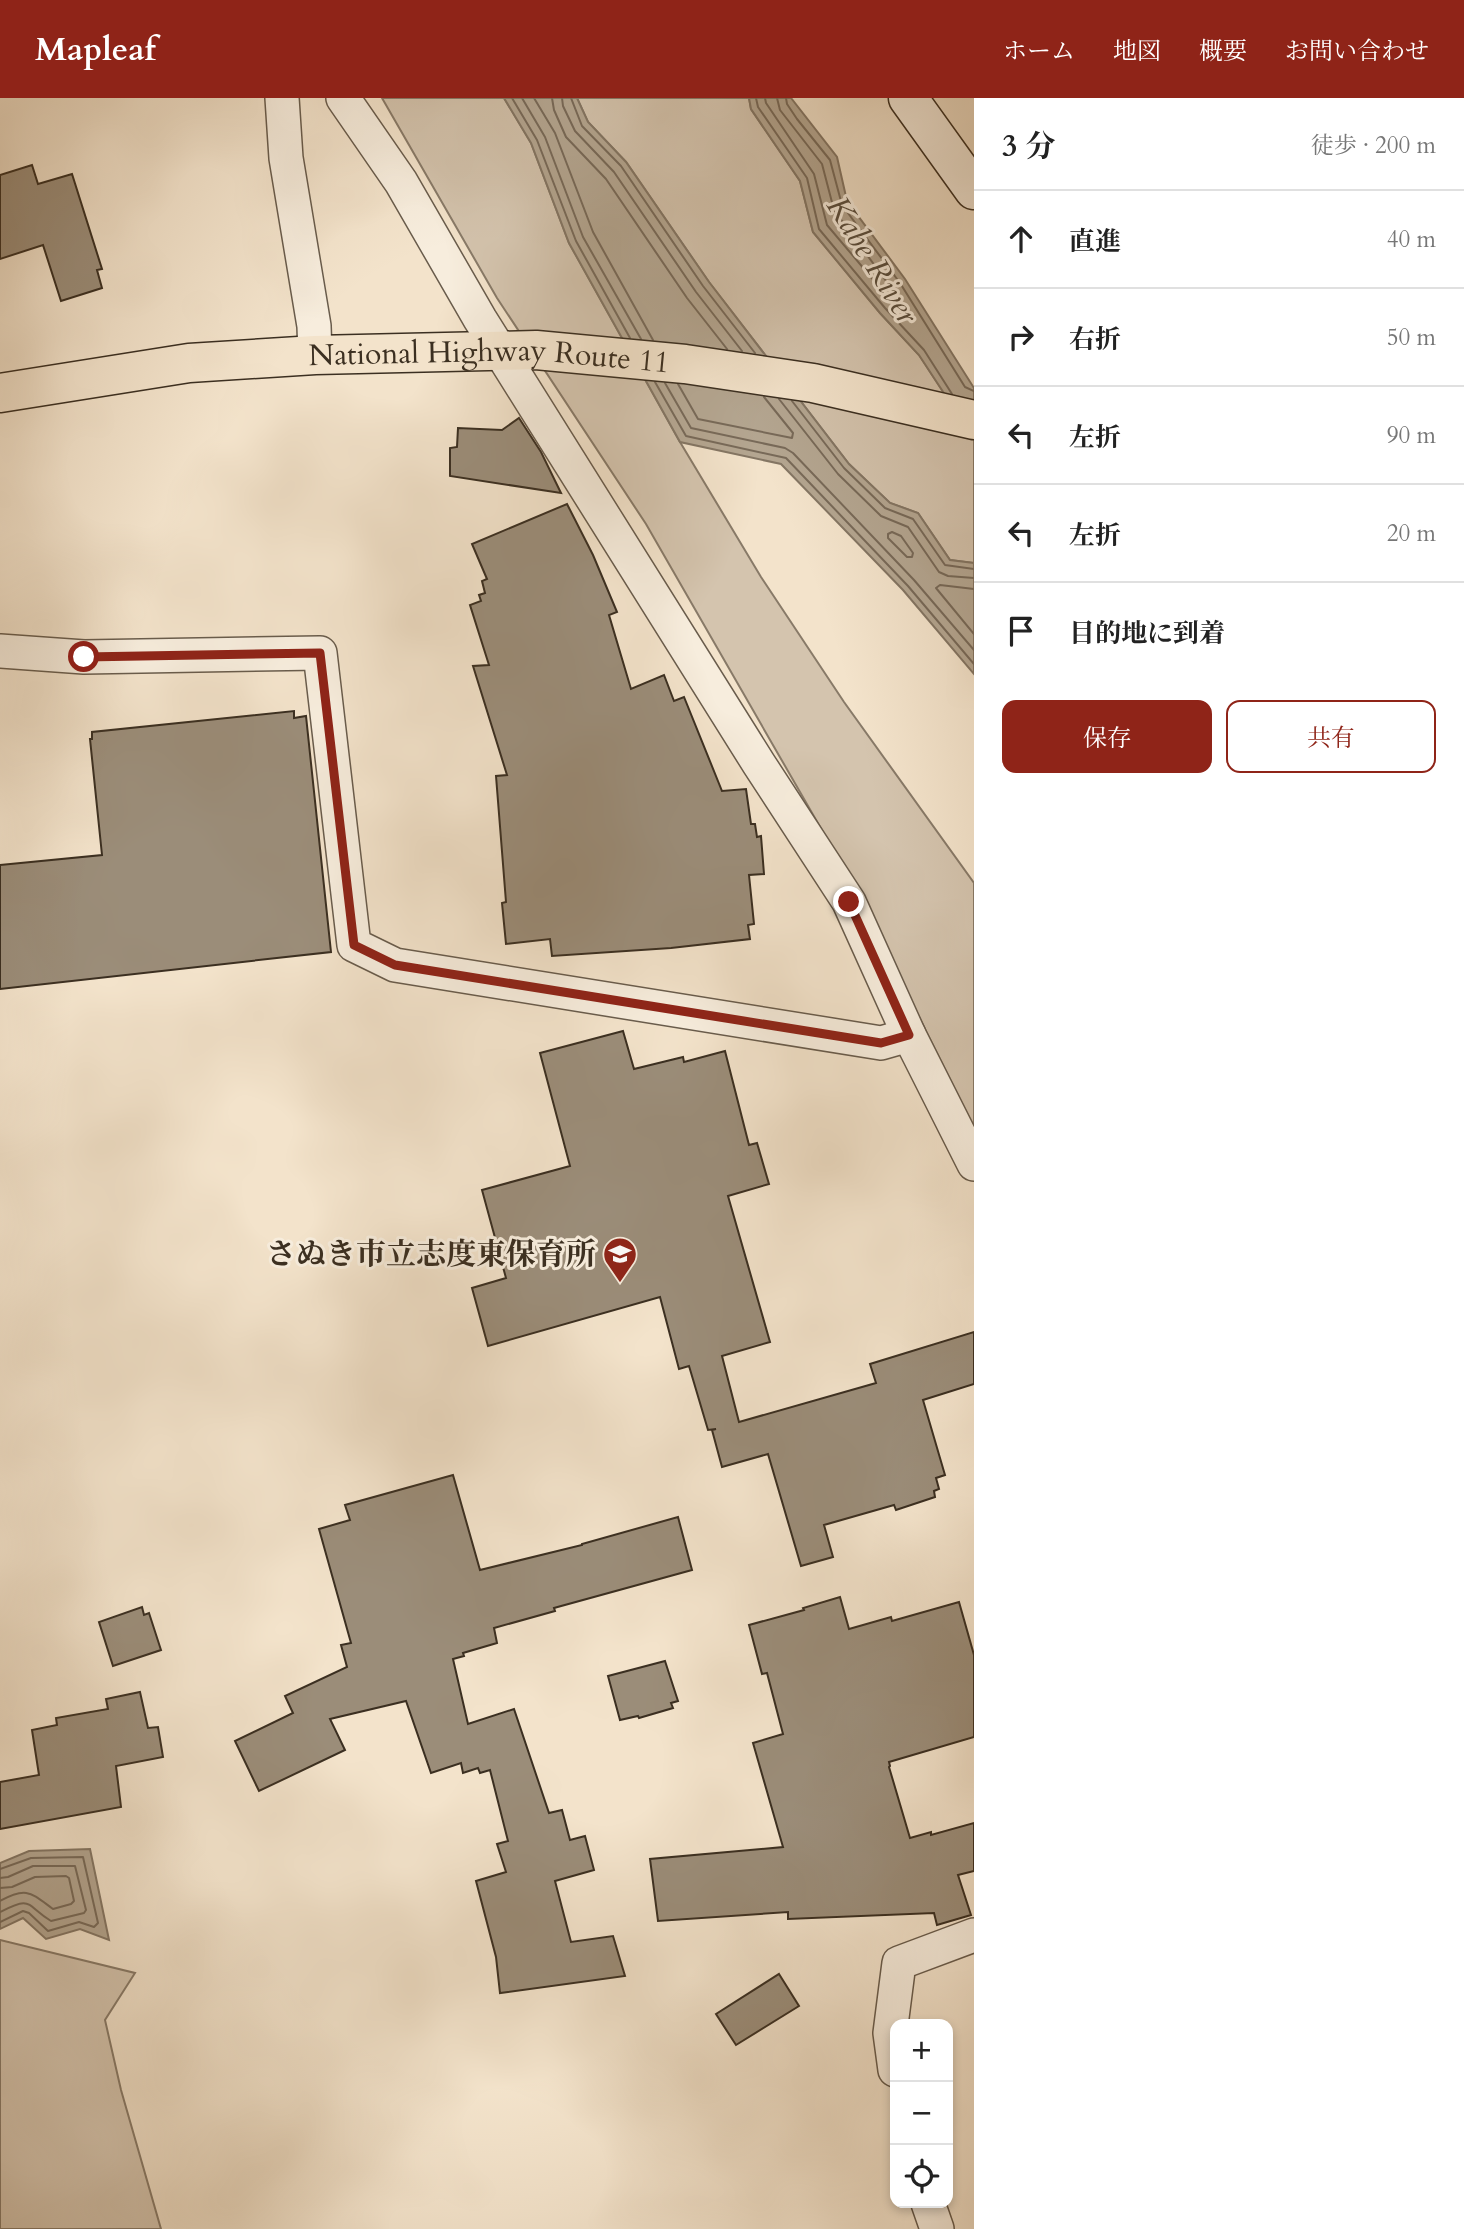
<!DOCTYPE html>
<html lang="ja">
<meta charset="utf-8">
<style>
:root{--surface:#fff;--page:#f2f2f2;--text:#222;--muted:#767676;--line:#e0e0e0;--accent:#8f2418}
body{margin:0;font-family:Cardo,"Noto Serif JP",serif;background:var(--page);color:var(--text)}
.controls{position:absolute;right:21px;bottom:21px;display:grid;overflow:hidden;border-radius:14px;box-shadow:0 4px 10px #0003}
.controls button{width:63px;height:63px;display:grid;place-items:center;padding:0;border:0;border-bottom:2px solid var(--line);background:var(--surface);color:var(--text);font:35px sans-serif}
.stop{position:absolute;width:21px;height:21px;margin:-16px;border:5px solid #8f2418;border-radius:50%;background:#fff}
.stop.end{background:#8f2418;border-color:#fff;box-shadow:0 2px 7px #0008}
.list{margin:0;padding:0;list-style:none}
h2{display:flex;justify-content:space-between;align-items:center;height:91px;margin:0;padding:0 28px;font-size:30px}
h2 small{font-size:23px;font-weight:400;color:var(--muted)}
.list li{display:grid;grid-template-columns:46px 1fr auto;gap:21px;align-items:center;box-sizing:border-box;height:98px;padding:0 28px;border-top:2px solid var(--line)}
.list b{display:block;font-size:26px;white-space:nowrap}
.list em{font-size:23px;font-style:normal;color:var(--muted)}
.actions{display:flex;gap:14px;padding:21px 28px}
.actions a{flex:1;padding:16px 0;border:2px solid var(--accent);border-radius:14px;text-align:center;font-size:24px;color:var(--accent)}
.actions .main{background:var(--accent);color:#fff}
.icon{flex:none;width:38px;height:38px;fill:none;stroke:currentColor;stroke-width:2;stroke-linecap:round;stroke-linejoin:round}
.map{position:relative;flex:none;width:974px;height:2131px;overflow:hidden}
header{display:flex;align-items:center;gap:42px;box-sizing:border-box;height:98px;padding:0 35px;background:var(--accent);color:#fff}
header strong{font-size:33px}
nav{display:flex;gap:38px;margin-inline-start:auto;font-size:24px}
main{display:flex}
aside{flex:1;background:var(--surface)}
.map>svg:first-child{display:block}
</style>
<header>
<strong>Mapleaf</strong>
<nav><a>ホーム</a><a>地図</a><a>概要</a><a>お問い合わせ</a></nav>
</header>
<main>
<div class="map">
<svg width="974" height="2131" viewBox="0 0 974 2131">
<rect width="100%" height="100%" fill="#f3e3cb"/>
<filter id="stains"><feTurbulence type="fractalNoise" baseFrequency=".00286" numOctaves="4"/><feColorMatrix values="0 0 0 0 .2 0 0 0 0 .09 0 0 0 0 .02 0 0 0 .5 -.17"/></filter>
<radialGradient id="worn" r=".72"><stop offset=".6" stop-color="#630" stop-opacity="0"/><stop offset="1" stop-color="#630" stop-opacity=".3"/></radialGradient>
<g fill="#d4c4ae" stroke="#887a68" stroke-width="2">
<polygon points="382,0 504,0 531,45 569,145 680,344 761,479 844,604 974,785 974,1030 854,788 646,426 497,200"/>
<polygon points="577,0 749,0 751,11 800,83 813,134 880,215 919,257 974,341 974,465 950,462 918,415 890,405 849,366 709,184 626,64 588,24"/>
<polygon points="0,1842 135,1875 105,1922 121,1992 161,2131 0,2131"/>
</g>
<g fill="#b4a691" stroke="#847664" stroke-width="2">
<polygon points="504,0 577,0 588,24 626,64 709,184 849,366 890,405 918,415 950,462 974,465 974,576 903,492 781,366 680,344 569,145 531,45"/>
<polygon points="749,0 791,0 837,59 847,103 905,181 974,290 974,341 919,257 880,215 813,134 800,83 751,11"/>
<polygon points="90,1751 109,1842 80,1831 46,1841 23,1820 0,1831 0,1765 29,1753"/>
</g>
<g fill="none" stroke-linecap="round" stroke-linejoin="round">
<g stroke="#786a59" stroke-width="2">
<polyline points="512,0 537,42 576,143 630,240"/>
<polyline points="522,0 545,39 583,139 641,241"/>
<polyline points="534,0 555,35 593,134 653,242"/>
<polyline points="552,0 554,12 566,39 606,81 687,200 727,251"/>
<polyline points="562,0 563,8 575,33 614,74 696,194 742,253"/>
<polyline points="571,0 582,28 621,68 703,188 755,255"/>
<polyline points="756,0 758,9 807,80 819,131 885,210 924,252 952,296"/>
<polyline points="765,0 766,5 814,76 827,127 892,204 898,210 901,210 903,206 834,112 822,66 780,12 777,0"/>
<polyline points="786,0 787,6 797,21 830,62 842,107 900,185 965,289 974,293"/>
<polyline points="655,284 686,338 786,360 908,488 974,566"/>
<polyline points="665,285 691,330 785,350 793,355 914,482 974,552"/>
<polyline points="678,286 698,321 792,340 793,335 764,299"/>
<polyline points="779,301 838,376 881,418 908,429 939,474 948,478 974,480"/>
<polyline points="792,303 844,370 885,410 913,421 945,467 974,471"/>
<polygon points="892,434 901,438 913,455 912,459 907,459 888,440 888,436"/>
<polyline points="974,491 940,487 936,490 974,536"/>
<polyline points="0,1771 31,1760 83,1759 98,1825 94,1829 79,1824 48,1833 29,1815 23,1813 0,1824"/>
<path d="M0,1780L8,1779L33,1768H75L86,1812L84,1815L51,1823C25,1807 33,1797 0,1814"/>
<path d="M0,1790L12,1789L35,1779L66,1778L69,1780L74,1803L71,1806L53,1811C31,1795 27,1788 0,1803"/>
</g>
</g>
<g fill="#9b8d79" stroke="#3b2f21" stroke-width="2">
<polygon points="32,67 38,86 72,76 102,171 97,172 102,190 61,203 43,147 0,161 0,77"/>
<polygon points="519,320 541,354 561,395 450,378 450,350 457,349 458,330 502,332"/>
<polygon points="567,406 593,457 617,514 609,517 631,591 664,577 674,603 684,599 722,693 746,691 751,726 755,726 757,739 761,738 764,776 749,777 754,826 748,827 750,841 671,850 552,858 550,841 506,846 502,805 506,804 496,678 507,677 473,568 489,567 470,507 481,503 479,497 485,495 482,483 487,481 472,446"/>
<polygon points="294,613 294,620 306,618 331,854 0,891 0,767 102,757 90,641 92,641 92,634"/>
<polygon points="623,933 634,971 683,959 684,964 725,953 749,1047 757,1045 769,1086 728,1098 770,1244 722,1258 739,1324 876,1285 870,1266 974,1234 974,1286 923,1302 945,1377 936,1380 939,1391 934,1393 935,1399 896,1412 894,1407 824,1427 833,1459 801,1468 768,1356 722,1369 712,1332 716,1331 708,1332 689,1268 679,1271 660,1199 488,1248 472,1190 506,1180 482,1092 570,1068 540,955"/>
<polygon points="453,1377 480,1472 582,1447 582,1446 678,1419 692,1472 554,1510 555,1513 494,1530 497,1545 463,1555 464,1558 453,1561 468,1626 514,1611 549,1715 562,1712 570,1742 585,1738 594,1772 555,1783 571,1844 613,1838 625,1878 500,1895 496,1859 476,1783 506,1774 497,1746 508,1743 490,1672 480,1675 478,1670 463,1675 461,1665 431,1675 406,1603 330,1621 345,1652 259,1693 235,1643 293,1615 285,1598 347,1569 341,1547 351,1545 319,1431 350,1422 345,1407"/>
<polygon points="840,1499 849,1531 891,1519 892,1523 959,1504 974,1557 974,1639 889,1664 890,1668 889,1669 910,1740 931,1734 931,1737 974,1725 974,1773 958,1777 971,1817 937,1827 934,1815 788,1821 788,1814 658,1823 650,1761 783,1749 753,1645 783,1636 767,1575 762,1576 749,1527 804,1512 803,1510"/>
<polygon points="142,1509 144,1517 149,1515 161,1552 113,1568 99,1524"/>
<polygon points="665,1563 678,1603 671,1605 673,1610 639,1620 638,1618 620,1622 608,1578"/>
<polygon points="140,1594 148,1630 158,1629 163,1659 116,1668 121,1709 0,1731 0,1684 39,1677 32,1632 57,1627 56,1620 108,1611 106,1601"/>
<polygon points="779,1876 799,1908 736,1947 716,1916"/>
</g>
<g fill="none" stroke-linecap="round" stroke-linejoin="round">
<g stroke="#695c4c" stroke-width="36">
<g id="street">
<polyline points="282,0 286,60 314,228 315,257"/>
<polyline points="343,0 401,84 480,221 759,666 849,804 909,937 974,1066"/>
<polyline points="0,553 84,559 320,555 354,847 395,867 881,945 909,937"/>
<polyline points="895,1972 890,1935 899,1865 974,1837"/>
<polyline points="928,2105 937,2131"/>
</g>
</g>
<g stroke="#3b2f21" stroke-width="41">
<polyline id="secondary" points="908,0 974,92"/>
</g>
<g stroke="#3b2f21" stroke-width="41">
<g id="highway">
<path id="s1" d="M0,295L189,265L315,257L536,252L685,266L813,285L974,322"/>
</g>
</g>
<use href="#street" stroke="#f7eddd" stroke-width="33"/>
<use href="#secondary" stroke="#f7eddd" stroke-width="38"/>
<use href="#highway" stroke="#f3e3cb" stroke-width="38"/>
</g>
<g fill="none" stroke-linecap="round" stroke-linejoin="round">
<polyline stroke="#8f2418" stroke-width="9" points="84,559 320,555 354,847 395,867 881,945 909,937 849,804"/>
</g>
<defs>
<g id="school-pin" transform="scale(1.75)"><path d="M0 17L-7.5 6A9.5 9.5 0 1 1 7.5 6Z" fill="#8f2418" stroke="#f7eddd"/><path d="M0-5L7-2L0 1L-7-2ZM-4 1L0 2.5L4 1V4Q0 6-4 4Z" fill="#fff"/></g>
</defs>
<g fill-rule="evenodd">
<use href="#school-pin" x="620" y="1156"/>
</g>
<g text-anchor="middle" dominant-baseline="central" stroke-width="6" stroke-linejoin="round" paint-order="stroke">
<g font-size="30" fill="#3b2f21" stroke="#f7eddd">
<text stroke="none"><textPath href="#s1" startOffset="492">National Highway Route 11</textPath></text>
</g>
<g font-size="30" font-weight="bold" fill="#3b2f21" stroke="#f7eddd" text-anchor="end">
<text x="596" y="1156">さぬき市立志度東保育所</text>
</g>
<g font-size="32" font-style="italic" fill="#594d3d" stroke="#f7eddd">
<text transform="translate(872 162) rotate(58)">Kabe River</text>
</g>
</g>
<rect width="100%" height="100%" filter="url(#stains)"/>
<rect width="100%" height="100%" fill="url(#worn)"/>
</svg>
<div class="controls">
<button>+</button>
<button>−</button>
<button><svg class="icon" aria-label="locate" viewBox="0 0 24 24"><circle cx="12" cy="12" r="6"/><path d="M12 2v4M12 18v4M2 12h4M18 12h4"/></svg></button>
</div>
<div class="stop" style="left:84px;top:559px"></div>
<div class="stop end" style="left:849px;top:804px"></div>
</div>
<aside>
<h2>3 分<small>徒歩 · 200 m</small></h2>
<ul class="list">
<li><svg class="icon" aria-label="ahead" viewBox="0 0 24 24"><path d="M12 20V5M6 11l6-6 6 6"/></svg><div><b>直進</b></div><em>40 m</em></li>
<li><svg class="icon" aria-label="right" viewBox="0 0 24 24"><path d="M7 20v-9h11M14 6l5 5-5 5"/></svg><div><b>右折</b></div><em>50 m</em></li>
<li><svg class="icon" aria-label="left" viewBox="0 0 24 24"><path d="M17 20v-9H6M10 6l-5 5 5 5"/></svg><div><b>左折</b></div><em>90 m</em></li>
<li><svg class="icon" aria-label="left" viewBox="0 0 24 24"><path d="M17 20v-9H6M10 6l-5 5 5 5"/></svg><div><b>左折</b></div><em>20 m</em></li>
<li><svg class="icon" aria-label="arrive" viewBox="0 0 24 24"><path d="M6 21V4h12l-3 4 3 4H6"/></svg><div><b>目的地に到着</b></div></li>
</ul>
<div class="actions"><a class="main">保存</a><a>共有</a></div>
</aside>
</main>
